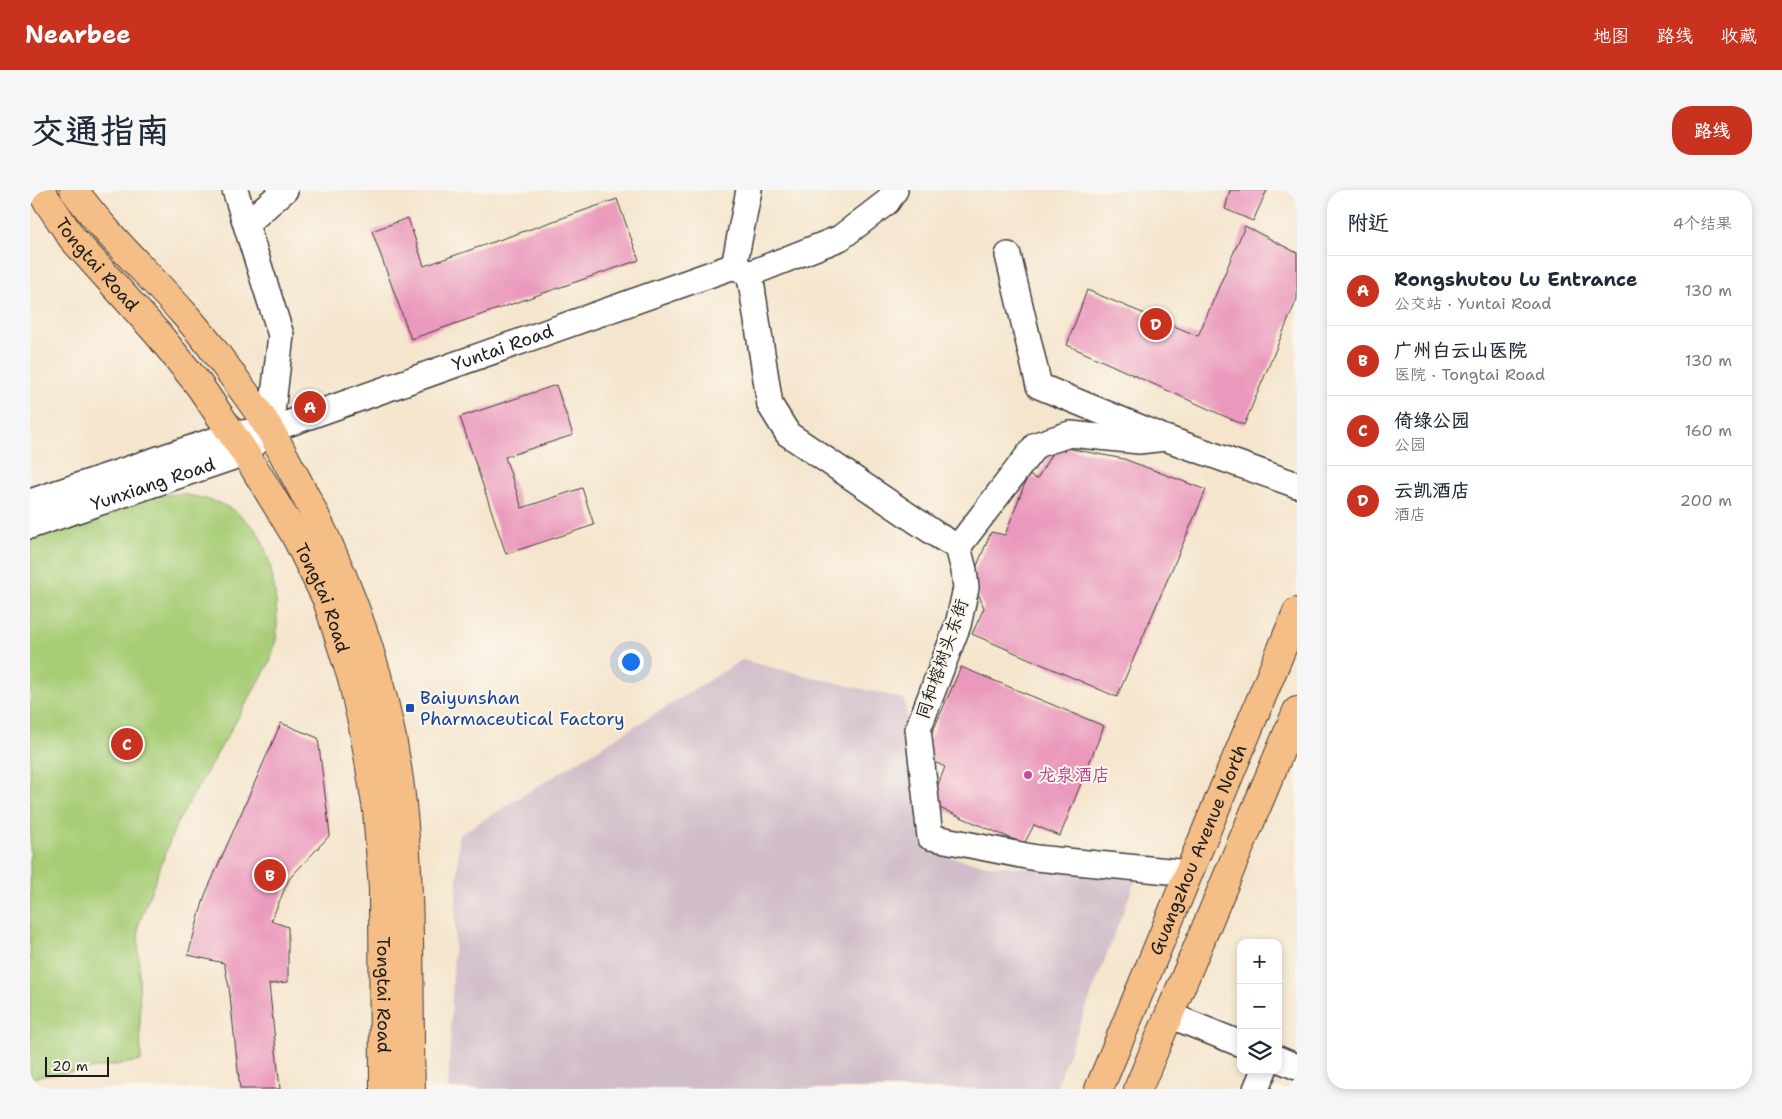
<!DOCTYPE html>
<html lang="zh">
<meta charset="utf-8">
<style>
:root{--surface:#fff;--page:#f6f6f7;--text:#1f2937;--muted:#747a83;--line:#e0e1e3;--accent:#c8321e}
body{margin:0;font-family:"Shantell Sans","LXGW WenKai TC",sans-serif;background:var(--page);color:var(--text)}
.controls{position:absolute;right:15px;bottom:15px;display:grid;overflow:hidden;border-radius:10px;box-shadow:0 2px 8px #0003}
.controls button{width:45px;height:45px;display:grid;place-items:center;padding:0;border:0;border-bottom:1px solid var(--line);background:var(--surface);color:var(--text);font:25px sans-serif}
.scale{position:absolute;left:15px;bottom:12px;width:64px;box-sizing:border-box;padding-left:5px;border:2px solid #1c1c1c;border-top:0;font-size:14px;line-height:18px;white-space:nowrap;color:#1c1c1c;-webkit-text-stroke:4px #fbf7ec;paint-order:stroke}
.you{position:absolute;left:600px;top:471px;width:18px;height:18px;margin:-12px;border:4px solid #fff;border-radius:50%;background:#1a73e8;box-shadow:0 0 0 8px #1a73e833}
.badge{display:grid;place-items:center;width:32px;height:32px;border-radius:50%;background:var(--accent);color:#fff;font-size:16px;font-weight:700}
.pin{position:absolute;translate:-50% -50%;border:2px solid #fff;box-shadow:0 1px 5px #0006}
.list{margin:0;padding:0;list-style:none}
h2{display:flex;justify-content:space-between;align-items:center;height:65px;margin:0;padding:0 20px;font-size:21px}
h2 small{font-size:16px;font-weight:400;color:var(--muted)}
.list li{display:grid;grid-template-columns:32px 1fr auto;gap:15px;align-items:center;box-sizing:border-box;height:70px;padding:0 20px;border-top:1px solid var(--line)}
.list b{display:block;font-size:19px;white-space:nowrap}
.list p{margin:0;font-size:16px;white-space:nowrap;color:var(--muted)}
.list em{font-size:16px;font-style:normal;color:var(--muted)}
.icon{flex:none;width:28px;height:28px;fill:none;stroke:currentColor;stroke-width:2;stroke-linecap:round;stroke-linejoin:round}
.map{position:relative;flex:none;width:1267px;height:899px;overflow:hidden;border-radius:20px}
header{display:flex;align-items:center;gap:30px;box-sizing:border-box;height:70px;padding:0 25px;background:var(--accent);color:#fff}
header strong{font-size:24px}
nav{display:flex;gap:28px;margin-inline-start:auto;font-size:18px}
.intro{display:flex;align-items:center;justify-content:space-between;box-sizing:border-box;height:120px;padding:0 30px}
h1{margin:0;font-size:35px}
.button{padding:12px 22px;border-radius:20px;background:var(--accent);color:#fff;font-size:18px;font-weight:700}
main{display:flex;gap:30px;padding:0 30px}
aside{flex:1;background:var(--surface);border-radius:20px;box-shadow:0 2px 8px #0003}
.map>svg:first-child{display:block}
</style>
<header>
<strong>Nearbee</strong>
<nav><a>地图</a><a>路线</a><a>收藏</a></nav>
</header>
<div class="intro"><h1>交通指南</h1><a class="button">路线</a></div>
<main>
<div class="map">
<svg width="1267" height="899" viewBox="0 0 1267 899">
<rect width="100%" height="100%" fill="#fbf7ec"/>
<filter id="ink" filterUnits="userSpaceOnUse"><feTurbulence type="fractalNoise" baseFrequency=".02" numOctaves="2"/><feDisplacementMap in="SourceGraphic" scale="10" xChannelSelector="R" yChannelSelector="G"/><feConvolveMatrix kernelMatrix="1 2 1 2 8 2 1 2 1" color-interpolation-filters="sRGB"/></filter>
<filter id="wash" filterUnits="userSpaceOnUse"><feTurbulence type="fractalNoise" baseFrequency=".0096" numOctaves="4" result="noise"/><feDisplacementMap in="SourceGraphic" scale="20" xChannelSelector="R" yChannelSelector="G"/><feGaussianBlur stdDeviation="1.12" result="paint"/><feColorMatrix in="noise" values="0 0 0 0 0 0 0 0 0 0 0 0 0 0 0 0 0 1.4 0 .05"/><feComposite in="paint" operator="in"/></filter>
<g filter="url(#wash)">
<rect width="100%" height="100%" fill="#f5e5cd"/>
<polygon fill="#d1bdc9" points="712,470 874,509 896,662 957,675 1107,686 1025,899 418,899 429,645"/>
<path fill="#a7cd77" stroke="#62744a" d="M152,304C173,308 196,312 212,327C217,331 223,336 226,340C242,363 250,423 246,450C244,457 242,465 240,472L146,635L108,736L111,871L0,888V344L119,305Z"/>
<g id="blocks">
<g fill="#ea99bc">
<polygon points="1200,0 1237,0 1223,31 1195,19"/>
<polygon points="587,9 609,70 381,149 342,41 378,28 394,76"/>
<polygon points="1215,36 1267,63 1267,109 1214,235 1037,155 1057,100 1168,146"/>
<polygon points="526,195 543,245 475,267 492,318 552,298 564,335 476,364 430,227"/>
<polygon points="1026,256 1094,269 1176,300 1087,507 942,444 954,418 942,388 961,342 975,345 998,285 1007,289"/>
<polygon points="931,477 1074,536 1030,646 1004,635 994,654 900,614 915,577 892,566"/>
<polygon points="251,533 288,548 300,645 259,689 241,731 258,737 258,792 239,794 250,899 210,899 199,797 194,773 158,765 175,705"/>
</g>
</g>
</g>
<g filter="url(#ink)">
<use href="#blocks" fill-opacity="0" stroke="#3d3a37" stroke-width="1"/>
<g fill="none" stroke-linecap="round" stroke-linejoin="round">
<g stroke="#3d3a37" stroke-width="28">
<g id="minor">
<polyline points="205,0 251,145 240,240"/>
<polyline points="216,34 255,0"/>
<polyline points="978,65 1009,196 1128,245"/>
<polyline points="704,76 719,84 722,98 740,215 758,244 907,345 928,357 934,380 936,398 928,435 888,539 900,647 1006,668 1159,683"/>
<polyline points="704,76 719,0"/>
<polyline points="719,84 810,48 857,12 865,0"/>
<path id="s1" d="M0,312L203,244L240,240L704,76"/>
<path id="s2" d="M0,336L215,263L229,250"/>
<polyline points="928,357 1006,255 1040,244 1109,251 1135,248 1267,295"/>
<polyline points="1139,825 1211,854"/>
<polyline points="1248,869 1267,877"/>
<polyline points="1226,899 1234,880"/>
</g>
</g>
<g stroke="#3d3a37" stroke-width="30">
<g id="major">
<path id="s3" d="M10,0L42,48L128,144L169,195L215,263L265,345L297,410L322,489L334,541L347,620L353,699L354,899"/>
<path d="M44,0C87,60 145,106 188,166C206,190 224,214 240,240C249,255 257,272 266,288C320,389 360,500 372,614C382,708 378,804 381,899"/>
<path id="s4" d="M1069,899L1267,422"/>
<polyline points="1108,899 1267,521"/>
</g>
</g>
<use href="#minor" stroke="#fff" stroke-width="25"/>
<use href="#major" stroke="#f6be87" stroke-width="28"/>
</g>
</g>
<rect fill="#1a4fb4" stroke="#fbf7ec" stroke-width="2" x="375" y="513" width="10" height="10" rx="2.5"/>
<circle fill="#d1479c" stroke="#fbf7ec" stroke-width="2" cx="998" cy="585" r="5"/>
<g text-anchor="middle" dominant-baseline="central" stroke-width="4" stroke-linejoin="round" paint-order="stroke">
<g font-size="18" fill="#1c1c1c" stroke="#fbf7ec">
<text stroke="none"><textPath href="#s3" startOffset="94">Tongtai Road</textPath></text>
<text stroke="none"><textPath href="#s1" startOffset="498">Yuntai Road</textPath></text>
<text stroke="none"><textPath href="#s2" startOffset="130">Yunxiang Road</textPath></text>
<text stroke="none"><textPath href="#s3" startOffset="499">Tongtai Road</textPath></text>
<text transform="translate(912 469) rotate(-71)">同和榕树头东街</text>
<text stroke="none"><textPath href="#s4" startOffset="259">Guangzhou Avenue North</textPath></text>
<text stroke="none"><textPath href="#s3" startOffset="904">Tongtai Road</textPath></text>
</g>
<g font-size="18" fill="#164399" stroke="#fbf7ec" text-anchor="start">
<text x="390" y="508">Baiyunshan<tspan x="390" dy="21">Pharmaceutical Factory</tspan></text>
</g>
<g font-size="18" fill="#b23c85" stroke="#fbf7ec" text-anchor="start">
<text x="1008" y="585">龙泉酒店</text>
</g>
</g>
</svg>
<div class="controls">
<button>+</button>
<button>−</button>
<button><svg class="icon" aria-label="layers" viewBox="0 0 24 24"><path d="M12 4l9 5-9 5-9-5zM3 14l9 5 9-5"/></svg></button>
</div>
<div class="scale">20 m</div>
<div class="you"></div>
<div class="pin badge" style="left:280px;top:217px">A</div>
<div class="pin badge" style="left:240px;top:685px">B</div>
<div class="pin badge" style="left:97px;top:554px">C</div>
<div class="pin badge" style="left:1126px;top:134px">D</div>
</div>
<aside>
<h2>附近<small>4个结果</small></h2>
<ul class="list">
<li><span class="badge">A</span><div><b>Rongshutou Lu Entrance</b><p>公交站 · Yuntai Road</p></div><em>130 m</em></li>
<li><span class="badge">B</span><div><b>广州白云山医院</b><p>医院 · Tongtai Road</p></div><em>130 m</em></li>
<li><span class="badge">C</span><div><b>倚绿公园</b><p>公园</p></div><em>160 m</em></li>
<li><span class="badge">D</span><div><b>云凯酒店</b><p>酒店</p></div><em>200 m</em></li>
</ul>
</aside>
</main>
